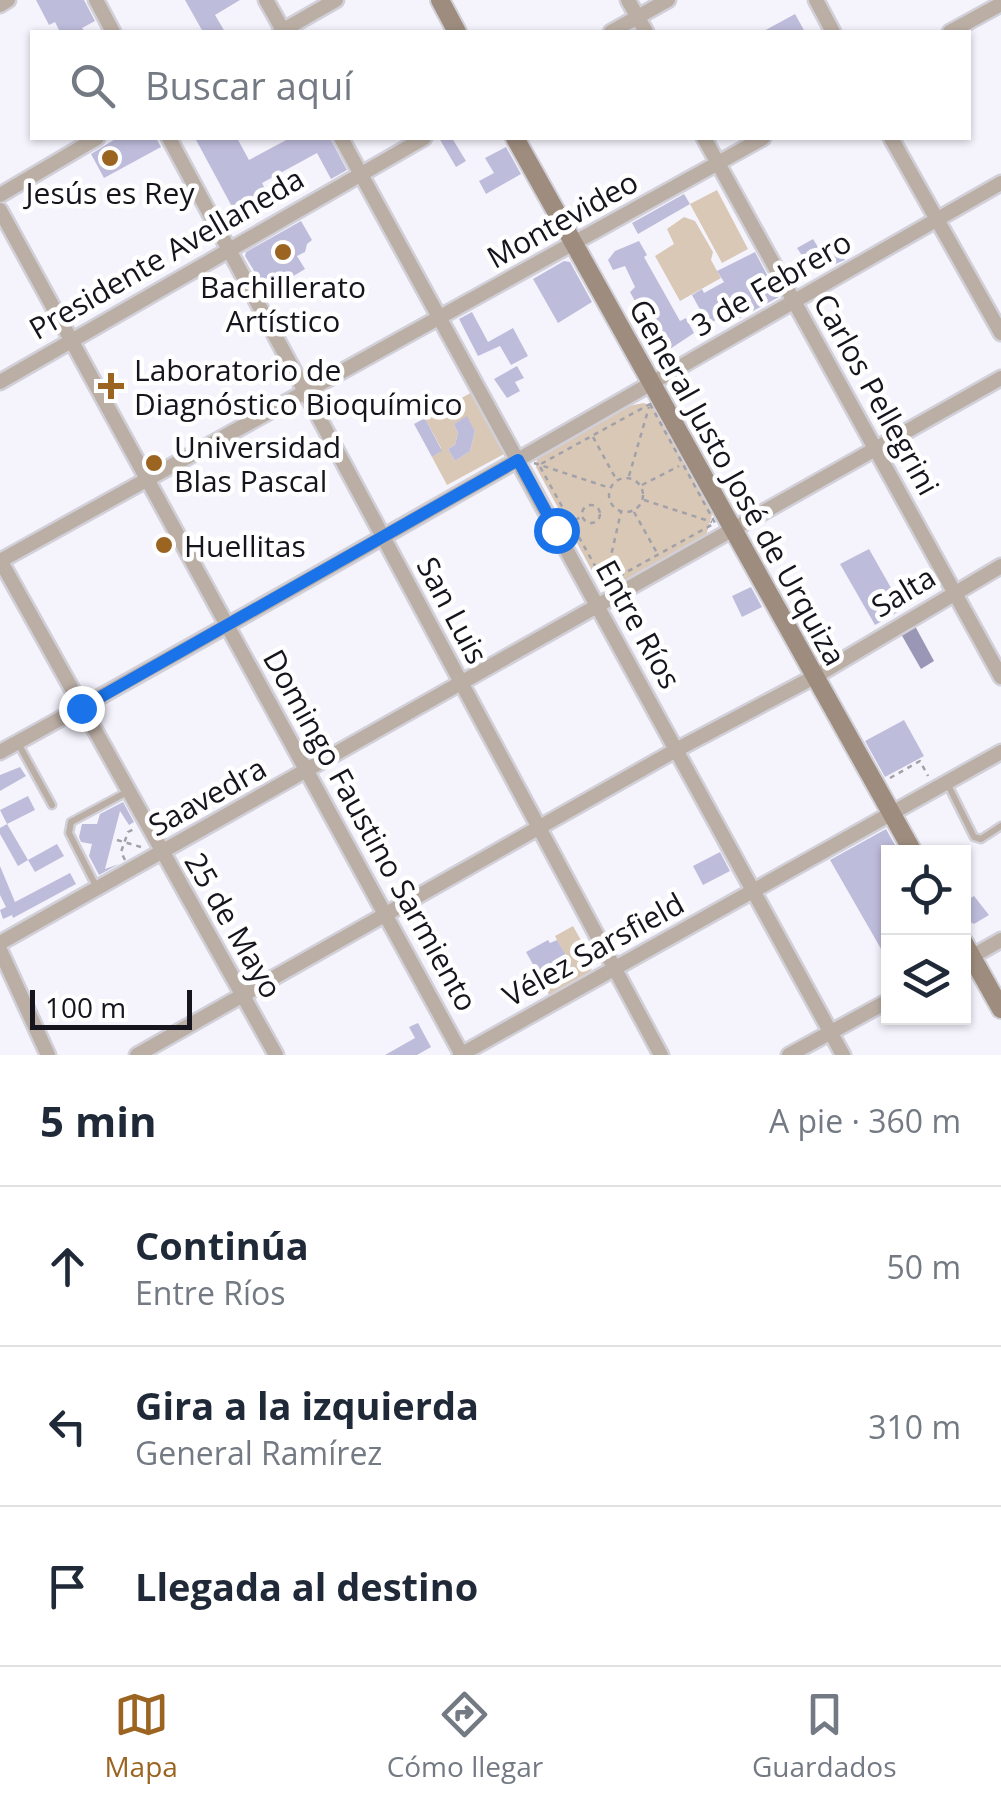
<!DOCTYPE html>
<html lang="es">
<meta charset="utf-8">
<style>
:root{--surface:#fff;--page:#f6f6f7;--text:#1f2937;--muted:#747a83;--line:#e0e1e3;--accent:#9c6421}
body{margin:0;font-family:"Open Sans",sans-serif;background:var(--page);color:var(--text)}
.controls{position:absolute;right:30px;bottom:30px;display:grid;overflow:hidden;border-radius:0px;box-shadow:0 2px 8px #0004}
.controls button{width:90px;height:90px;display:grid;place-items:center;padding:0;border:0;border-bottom:2px solid var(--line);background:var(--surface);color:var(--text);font:50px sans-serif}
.scale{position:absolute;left:30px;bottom:25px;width:162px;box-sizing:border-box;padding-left:10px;border:5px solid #16151d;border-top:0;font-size:28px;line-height:35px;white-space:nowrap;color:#16151d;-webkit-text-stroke:8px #fff;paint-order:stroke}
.stop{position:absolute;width:30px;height:30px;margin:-22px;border:8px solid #1a73e8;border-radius:50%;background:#fff}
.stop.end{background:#1a73e8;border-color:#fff;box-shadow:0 2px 10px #0008}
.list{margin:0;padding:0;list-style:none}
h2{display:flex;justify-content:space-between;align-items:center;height:130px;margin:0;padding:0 40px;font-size:42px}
h2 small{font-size:32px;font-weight:400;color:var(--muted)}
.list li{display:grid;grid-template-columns:65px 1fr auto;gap:30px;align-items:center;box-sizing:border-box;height:160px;padding:0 40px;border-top:2px solid var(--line)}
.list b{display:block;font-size:38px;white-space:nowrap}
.list p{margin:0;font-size:32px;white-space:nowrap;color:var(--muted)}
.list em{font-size:32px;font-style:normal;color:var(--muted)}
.icon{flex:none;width:55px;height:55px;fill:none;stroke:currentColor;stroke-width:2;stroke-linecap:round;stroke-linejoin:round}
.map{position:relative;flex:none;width:1001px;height:1055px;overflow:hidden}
.search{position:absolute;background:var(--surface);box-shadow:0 2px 8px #0004;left:30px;right:30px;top:30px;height:110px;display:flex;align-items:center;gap:25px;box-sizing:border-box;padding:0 35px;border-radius:0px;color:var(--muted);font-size:38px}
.sheet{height:610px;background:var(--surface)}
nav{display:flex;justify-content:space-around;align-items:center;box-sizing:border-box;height:140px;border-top:2px solid var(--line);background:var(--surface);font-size:28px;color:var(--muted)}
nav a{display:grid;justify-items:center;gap:5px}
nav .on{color:var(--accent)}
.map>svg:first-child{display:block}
</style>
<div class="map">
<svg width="1001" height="1055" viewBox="0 0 1001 1055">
<rect width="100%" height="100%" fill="#f5f4fd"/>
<g fill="#dac8b6" fill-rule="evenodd">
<polygon points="717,190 748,249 722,263 690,204"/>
<polygon points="684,217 695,221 713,252 711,260 721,278 680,301 655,256 674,244 667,229"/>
<path d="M476,390L505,443L504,454L447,485L432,457L440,452L441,448L425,418ZM467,417L475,431L470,451L455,461L448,449L455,445L458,433L454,424Z"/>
<polygon points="643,403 655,406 713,511 706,536 622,585 608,586 597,580 536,467 537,458 629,406"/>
<polygon points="573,926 593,962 591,971 549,995 543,982 571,966 555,936"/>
</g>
<polygon fill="#9a97b6" points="915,626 934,661 921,669 901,634"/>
<g fill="#bebcdb">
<polygon points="36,0 84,0 95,21 82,28 85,32 60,32 55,22 49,25"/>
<polygon points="185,0 240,0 215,15 225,32 203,32"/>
<polygon points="795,14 805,32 762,32"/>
<polygon points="117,138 156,138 161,147 104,178 91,154"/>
<polygon points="195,138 237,138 249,160 290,138 330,138 347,170 331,179 317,153 262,183 270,198 237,216"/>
<polygon points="439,138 452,138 466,161 456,167"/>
<polygon points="506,147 521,174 486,194 479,181 494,173 485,158"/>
<polygon points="684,194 690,204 638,234 632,223"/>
<polygon points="301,221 312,240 307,244 305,252 297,256 305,269 267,292 245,256 246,252"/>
<polygon points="813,239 821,252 836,244 845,260 814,273 797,248"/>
<polygon points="639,241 647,255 644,257 680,321 686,318 694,333 670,349 668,346 662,350 654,343 655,338 663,334 651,312 643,316 630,292 635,287 625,266 613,270 608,260 615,251"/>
<polygon points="755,252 779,297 729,324 724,316 708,324 692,295 702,289 704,293 724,282 717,271"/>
<polygon points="564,261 570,262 592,302 558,323 533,279"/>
<polygon points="472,312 488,342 513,328 528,356 511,365 500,346 478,356 459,319"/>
<polygon points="517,366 524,378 515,382 520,391 507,398 494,379"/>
<polygon points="467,416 475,431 470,451 455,461 448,449 455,445 458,433 454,424"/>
<polygon points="425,418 442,451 432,457 414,424"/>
<polygon points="869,549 903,609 875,625 840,564"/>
<polygon points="751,587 762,607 742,617 732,596"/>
<polygon points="904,720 924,756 885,777 865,741"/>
<polygon points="20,767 26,776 0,791 0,775"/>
<polygon points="28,796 35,810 7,824 0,810"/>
<polygon points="123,802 134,822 129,825 120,811 105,869 119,864 99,875 89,856 92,844 81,842 79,837 82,824 97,824 100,814"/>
<polygon points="7,824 28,860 18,866 0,834 0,828"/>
<polygon points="886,829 899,852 888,852 888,961 830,860"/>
<polygon points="57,844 64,856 35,872 28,860"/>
<polygon points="720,852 730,871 703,885 693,866"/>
<polygon points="0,866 15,902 70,873 76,884 13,918 12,915 3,919 0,910 6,907 0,895"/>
<polygon points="974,896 989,915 974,924 964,918 964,902"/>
<polygon points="548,940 550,943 557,940 572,966 543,982 526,952"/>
<polygon points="418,1023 431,1047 417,1055 385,1055 415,1038 409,1027"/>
</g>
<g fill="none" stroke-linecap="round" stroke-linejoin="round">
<g stroke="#d1d0d9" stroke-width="11">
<g id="lane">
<polyline points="19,745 52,805"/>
<polyline points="948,785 974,837 981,839 1001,826"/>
<polyline points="97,888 69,833 71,822 127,792"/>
</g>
</g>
<g stroke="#d1d0d9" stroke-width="19">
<g id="street">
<polyline points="96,0 113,32"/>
<polyline points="266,0 284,32"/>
<polyline points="628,0 646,32"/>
<polyline points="816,0 833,32"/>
<polyline points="0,5 8,0"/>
<polyline points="280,32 336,0"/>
<polyline points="611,32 668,0"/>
<polyline points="950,32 1001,4"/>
<polyline points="169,138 661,1055"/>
<polyline points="341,138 843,1055"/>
<polyline points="704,138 1001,677"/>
<polyline points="891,138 1001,333"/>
<polyline points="0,195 97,138"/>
<polyline points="0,210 462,1055"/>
<polyline points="0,382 424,138"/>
<polyline points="0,560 276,1055"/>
<polyline points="0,561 763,138"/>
<path d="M0,752C336,567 667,373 1001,183"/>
<polyline points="0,943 1001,378"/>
<polyline points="0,950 48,1055"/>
<polyline points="964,961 1001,940"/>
<polyline points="137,1055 676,750 816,676 1001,566"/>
<polyline points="460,1055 1001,752"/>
<polyline points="789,1055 888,1001"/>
</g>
</g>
<g stroke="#d1d0d9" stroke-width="22">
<g id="secondary">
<polyline points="440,0 457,32"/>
<polyline points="515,138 913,852"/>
<polyline points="964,943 1001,1009"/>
</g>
</g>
<g stroke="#a2a1aa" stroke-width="2.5" stroke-dasharray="5 5" stroke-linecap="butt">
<polygon points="650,404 715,523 605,584 539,465"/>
<polyline points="593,437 616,479"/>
<polyline points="534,463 607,487"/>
<polyline points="629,476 649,407"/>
<circle cx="626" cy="495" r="17"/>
<polyline points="642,485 679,466"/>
<polyline points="644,500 712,522"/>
<circle cx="591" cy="514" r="9"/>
<polyline points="634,512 657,553"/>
<polyline points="566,525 581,517"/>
<polyline points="605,582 621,512"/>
<polyline points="890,778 920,761 928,776"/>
<polyline points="117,840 141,847"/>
<polyline points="125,860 121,852 128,832 134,829"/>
</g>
<use href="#lane" stroke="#bbafa5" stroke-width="6"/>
<use href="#street" stroke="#bbafa5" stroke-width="14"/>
<use href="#secondary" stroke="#9e8d7e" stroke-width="18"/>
</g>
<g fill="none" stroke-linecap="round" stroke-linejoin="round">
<polyline stroke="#1a73e8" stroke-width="12" points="81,708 518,460 556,530"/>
</g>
<g fill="#9c6421" stroke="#fff" stroke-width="4">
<circle cx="110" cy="158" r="10"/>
<circle cx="283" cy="252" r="10"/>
<path d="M106 371h10v10h10v10h-10v10h-10v-10h-10v-10h10z"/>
<circle cx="154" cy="463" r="10"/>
<circle cx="164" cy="545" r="10"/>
</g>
<g text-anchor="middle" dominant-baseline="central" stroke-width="9" stroke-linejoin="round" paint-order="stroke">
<g font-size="30" fill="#16151d" stroke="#fff" text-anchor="start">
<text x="110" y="192" text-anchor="middle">Jesús es Rey</text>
<text x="283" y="286" text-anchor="middle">Bachillerato<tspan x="283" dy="34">Artístico</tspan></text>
<text x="134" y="369">Laboratorio de<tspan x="134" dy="34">Diagnóstico Bioquímico</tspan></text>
<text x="174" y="446">Universidad<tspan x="174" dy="34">Blas Pascal</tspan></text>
<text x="184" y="545">Huellitas</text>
</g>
<g font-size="30" fill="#16151d" stroke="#fff">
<text transform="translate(562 219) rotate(-29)">Montevideo</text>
<text transform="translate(166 253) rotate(-30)">Presidente Avellaneda</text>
<text transform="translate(771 283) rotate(-30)">3 de Febrero</text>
<text transform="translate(877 394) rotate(61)">Carlos Pellegrini</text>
<text transform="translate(738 482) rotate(61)">General Justo José de Urquiza</text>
<text transform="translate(903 591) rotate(-31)">Salta</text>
<text transform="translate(453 610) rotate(62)">San Luis</text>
<text transform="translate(639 624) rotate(61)">Entre Ríos</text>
<text transform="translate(207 796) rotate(-29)">Saavedra</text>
<text transform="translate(371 830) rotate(61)">Domingo Faustino Sarmiento</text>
<text transform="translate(234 925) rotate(60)">25 de Mayo</text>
<text transform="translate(593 949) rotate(-29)">Vélez Sarsfield</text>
</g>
</g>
</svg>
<div class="controls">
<button><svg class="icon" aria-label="locate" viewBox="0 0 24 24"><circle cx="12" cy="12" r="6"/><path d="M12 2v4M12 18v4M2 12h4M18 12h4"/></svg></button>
<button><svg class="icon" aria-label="layers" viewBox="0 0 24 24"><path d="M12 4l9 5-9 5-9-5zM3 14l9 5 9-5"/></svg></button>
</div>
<div class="scale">100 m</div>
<div class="stop" style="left:556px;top:530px"></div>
<div class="stop end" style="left:81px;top:708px"></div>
<div class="search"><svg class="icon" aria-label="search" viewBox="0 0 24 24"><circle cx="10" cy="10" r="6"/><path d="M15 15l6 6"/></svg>Buscar aquí</div>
</div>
<section class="sheet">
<h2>5 min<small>A pie · 360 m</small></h2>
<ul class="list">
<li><svg class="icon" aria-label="ahead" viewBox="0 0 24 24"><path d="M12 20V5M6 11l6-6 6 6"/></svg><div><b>Continúa</b><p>Entre Ríos</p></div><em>50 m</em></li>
<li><svg class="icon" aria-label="left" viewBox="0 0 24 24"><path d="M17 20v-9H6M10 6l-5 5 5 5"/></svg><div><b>Gira a la izquierda</b><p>General Ramírez</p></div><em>310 m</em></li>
<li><svg class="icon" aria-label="arrive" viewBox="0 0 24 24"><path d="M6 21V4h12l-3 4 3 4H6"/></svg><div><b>Llegada al destino</b></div></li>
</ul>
</section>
<nav>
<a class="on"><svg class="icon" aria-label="map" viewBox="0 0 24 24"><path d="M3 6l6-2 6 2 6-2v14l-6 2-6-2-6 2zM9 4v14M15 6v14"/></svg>Mapa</a>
<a><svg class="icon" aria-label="directions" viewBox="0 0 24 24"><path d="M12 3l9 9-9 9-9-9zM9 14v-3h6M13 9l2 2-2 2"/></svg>Cómo llegar</a>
<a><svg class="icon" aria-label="saved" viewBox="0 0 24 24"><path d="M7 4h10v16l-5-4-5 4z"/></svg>Guardados</a>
</nav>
